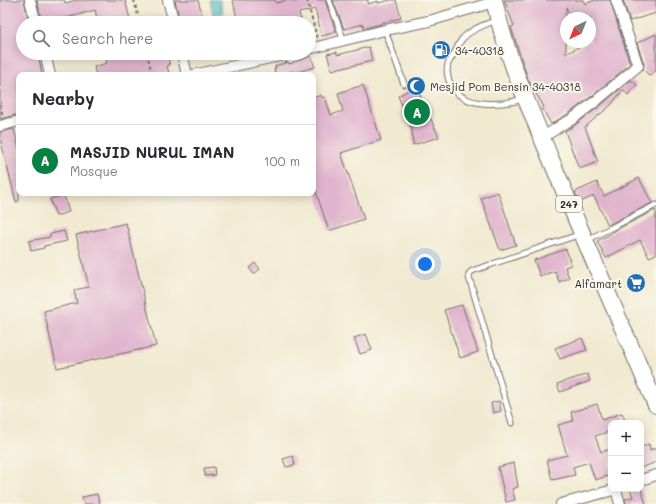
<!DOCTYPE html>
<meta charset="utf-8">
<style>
:root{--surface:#fff;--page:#f7f7f7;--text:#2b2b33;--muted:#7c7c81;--line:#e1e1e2;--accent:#0b8043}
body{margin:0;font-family:Mali,sans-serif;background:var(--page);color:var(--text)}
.controls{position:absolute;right:12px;bottom:12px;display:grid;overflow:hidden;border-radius:8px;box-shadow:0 2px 10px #0003}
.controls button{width:36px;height:36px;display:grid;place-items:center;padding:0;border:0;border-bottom:1px solid var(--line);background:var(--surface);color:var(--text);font:20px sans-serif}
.compass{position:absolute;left:560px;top:12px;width:36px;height:36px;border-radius:50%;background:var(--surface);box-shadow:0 2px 10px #0003;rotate:223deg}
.you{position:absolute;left:425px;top:264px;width:14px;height:14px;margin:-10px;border:3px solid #fff;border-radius:50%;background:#1a73e8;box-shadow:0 0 0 6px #1a73e833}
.badge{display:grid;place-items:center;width:26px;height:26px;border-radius:50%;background:var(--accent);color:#fff;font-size:13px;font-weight:700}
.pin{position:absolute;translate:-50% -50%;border:2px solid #fff;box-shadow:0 1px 4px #0006}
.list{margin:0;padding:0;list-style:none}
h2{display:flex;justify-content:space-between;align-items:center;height:52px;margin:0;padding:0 16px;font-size:17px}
h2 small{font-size:13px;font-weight:400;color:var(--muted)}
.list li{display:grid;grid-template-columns:26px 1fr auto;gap:12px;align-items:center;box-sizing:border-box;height:72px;padding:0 16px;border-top:1px solid var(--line)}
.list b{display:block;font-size:15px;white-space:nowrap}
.list p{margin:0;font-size:13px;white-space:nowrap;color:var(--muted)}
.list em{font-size:13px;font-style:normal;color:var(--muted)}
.icon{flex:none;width:22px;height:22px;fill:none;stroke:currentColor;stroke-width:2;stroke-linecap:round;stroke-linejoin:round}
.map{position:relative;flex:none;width:656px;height:504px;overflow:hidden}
.search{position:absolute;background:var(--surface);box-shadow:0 2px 10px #0003;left:16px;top:16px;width:300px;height:44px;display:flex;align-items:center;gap:10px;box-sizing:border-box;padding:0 14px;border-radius:22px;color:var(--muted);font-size:15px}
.panel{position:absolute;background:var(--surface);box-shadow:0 2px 10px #0003;left:16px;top:72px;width:300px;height:124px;border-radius:8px}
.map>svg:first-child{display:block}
</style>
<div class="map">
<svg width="656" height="504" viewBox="0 0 656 504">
<rect width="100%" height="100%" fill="#fbf7ec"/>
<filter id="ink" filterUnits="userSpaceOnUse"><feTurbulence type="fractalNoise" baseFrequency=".025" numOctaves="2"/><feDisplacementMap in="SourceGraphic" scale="8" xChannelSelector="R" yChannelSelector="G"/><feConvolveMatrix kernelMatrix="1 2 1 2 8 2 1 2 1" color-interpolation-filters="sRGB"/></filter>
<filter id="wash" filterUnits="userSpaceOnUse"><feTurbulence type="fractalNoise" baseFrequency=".012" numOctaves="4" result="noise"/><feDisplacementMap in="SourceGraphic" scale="16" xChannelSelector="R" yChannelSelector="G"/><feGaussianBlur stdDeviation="0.9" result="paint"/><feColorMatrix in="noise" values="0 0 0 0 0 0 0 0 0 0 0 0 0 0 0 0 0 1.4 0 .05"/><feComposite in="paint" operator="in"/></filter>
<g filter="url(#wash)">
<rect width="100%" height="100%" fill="#f1e9d0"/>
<polygon fill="#46b6be" stroke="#387074" points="210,0 220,0 223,13 213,15"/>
<g id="blocks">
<g fill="#e0b4cd" fill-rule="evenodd">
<polygon points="0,0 24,0 29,23 23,23 23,53 38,53 42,75 19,75 19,114 0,119"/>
<polygon points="37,0 64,0 65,3 77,0 125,0 131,23 98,23 95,10 52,22 52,23 42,23"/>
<polygon points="175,0 198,0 203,19 187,23 180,23"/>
<polygon points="233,0 276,0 276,3 287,0 293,0 293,2 302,0 325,0 336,32 322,36 315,9 299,13 302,23 238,23"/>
<polygon points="333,0 368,0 368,4 378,1 378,3 391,0 396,0 401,18 381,23 381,24 364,28 363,24 344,29"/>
<path d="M504,0H583L585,4L595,0H610L630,64L592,96L568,114L551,124L542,108L544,107L531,85L528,79L511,27L514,26ZM566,7L572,18H590V28L593,35L590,37V42H588L566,54Z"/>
<polygon points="623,0 656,0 656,13 630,21"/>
<polygon points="656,34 656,70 650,76 643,69 644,64 637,43"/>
<polygon points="369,47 372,61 343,68 343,67 332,70 327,54 337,52 337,55"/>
<polygon points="104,53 166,53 170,65 167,66 169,73 159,75 96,75 94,67 107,63"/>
<polygon points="311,56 315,67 294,73 293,71 276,75 274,69 276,68 275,66 288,62 289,64"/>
<polygon points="631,80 637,85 628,95 623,90 611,105 585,127 598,162 579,169 565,131 575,125 600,106"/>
<polygon points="363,85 381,140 341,153 364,219 329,231 313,183 313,98 321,95 322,98 325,97 331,115 343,111 338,93"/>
<polygon points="416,86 439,137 413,145 412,129 398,96"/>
<polygon points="14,129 19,150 19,201 16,202 0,138 0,132"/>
<polygon points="639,178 652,203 608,225 594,196 580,202 575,192 597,182 604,196"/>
<polygon points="498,192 516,245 500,250 481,198"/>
<polygon points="64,195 69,212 56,216 50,199"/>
<polygon points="655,210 656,211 656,254 649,257 640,240 606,258 597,241 612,233 612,232"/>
<polygon points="126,223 156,346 57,368 44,311 77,303 74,290 89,287 76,235"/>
<polygon points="64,231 67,241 44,246 44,248 31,251 29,241 50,237 50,234"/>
<polygon points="566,249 571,265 565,267 569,278 559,282 555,271 540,276 534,260"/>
<polygon points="255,263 260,269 254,274 249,268"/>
<polygon points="462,305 478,352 460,358 444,310"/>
<polygon points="366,334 372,350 360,354 354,338"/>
<polygon points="582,338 587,350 577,353 560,359 555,348"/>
<polygon points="588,374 590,381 560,392 557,384"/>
<polygon points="499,401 501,411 493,413 491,403"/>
<polygon points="597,404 602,420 622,413 626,423 611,423 611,431 595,436 601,452 611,449 611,462 608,463 611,471 611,475 595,480 589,462 573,467 575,475 552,480 547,460 567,455 558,425 573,421 571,412"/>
<polygon points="649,444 650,450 656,448 656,462 641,468 641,447"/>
<polygon points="293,456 295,465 286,467 283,459"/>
<polygon points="514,463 518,487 512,489 515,500 506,502 498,467"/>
<polygon points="214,467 215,475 205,476 204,468"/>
<polygon points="630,489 641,489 646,504 626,504 625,499 633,497"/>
<polygon points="97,494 100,504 84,504 82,497"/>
</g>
</g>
</g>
<g filter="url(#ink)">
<use href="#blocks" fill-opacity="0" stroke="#706e65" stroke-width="1"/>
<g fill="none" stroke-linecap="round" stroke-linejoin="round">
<g stroke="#706e65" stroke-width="7">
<g id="lane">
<polyline points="329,0 344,41"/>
<path d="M496,20C485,25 471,29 463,38C459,42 457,49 454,54C452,57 449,61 448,64C446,71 448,80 451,85C464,109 502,105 524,99"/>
<polyline points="385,30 404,84"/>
<polyline points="587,240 656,205"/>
<polyline points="512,423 469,277 469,274 472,271 581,234"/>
</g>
</g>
<g stroke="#706e65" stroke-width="12">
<g id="street">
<polyline points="30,0 36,23"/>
<polyline points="168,0 174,23"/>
<polyline points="309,49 385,30 429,21 494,2"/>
<polyline points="45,53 50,75"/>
<polyline points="182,53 187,75"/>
<polyline points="193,75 293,53"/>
<polyline points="0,126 19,121"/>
<polyline points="542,138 563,124 571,120 596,101 638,66 616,0"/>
<polyline points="641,480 656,475"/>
<polyline points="616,489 620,504"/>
<polyline points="561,504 617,489"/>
</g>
</g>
<g stroke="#706e65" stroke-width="18">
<path id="primary" d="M494,0C506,56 530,109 552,162C586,244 621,324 656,405"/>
</g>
<g stroke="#706e65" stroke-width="2" stroke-dasharray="3 3" stroke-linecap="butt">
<polyline points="134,0 140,23"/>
<polyline points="307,0 317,38"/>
<polyline points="147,53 152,75"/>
<polyline points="0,105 3,116"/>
</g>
<use href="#lane" stroke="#fff" stroke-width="5"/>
<use href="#street" stroke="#fff" stroke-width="10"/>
<use href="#primary" stroke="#fff" stroke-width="16"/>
</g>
</g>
<defs>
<g id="fuel-disc" transform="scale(1)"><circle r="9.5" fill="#1f6fb2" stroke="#fbf7ec"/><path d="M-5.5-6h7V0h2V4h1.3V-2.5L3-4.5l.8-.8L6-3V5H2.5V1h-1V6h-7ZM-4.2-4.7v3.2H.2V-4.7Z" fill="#fff"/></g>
<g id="mosque-disc" transform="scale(1)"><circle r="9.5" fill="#1f6fb2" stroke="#fbf7ec"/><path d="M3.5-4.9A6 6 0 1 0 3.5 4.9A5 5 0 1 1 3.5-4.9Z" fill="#fff"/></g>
<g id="supermarket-disc" transform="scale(1)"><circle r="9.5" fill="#1f6fb2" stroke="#fbf7ec"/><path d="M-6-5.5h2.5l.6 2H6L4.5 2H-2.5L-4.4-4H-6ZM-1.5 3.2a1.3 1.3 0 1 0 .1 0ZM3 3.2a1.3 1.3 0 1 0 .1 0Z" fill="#fff"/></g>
</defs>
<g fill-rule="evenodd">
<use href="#fuel-disc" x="441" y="50"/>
<use href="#mosque-disc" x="416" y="86"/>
<use href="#supermarket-disc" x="636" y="283"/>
</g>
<g text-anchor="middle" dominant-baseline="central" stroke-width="4" stroke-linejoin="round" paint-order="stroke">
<rect fill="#fbf7ec" stroke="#696865" stroke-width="1" x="556" y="196" width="26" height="16" rx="3"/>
<g font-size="10" font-weight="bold" fill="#2b2b2b">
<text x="569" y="204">247</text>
</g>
<g font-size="11" fill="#2b2b2b" stroke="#fbf7ec" text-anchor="start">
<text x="455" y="50">34-40318</text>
<text x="430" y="86">Mesjid Pom Bensin 34-40318</text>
<text x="622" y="283" text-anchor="end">Alfamart</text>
</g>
</g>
</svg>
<div class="controls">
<button>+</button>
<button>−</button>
</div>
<svg class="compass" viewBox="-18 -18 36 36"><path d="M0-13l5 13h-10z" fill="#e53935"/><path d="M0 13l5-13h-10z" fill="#7c7c81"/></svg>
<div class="you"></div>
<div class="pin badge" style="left:417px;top:112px">A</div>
<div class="search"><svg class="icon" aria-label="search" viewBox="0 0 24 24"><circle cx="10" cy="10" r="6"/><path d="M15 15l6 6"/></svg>Search here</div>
<section class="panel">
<h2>Nearby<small></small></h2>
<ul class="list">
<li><span class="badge">A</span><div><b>MASJID NURUL IMAN</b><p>Mosque</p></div><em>100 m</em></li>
</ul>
</section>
</div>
